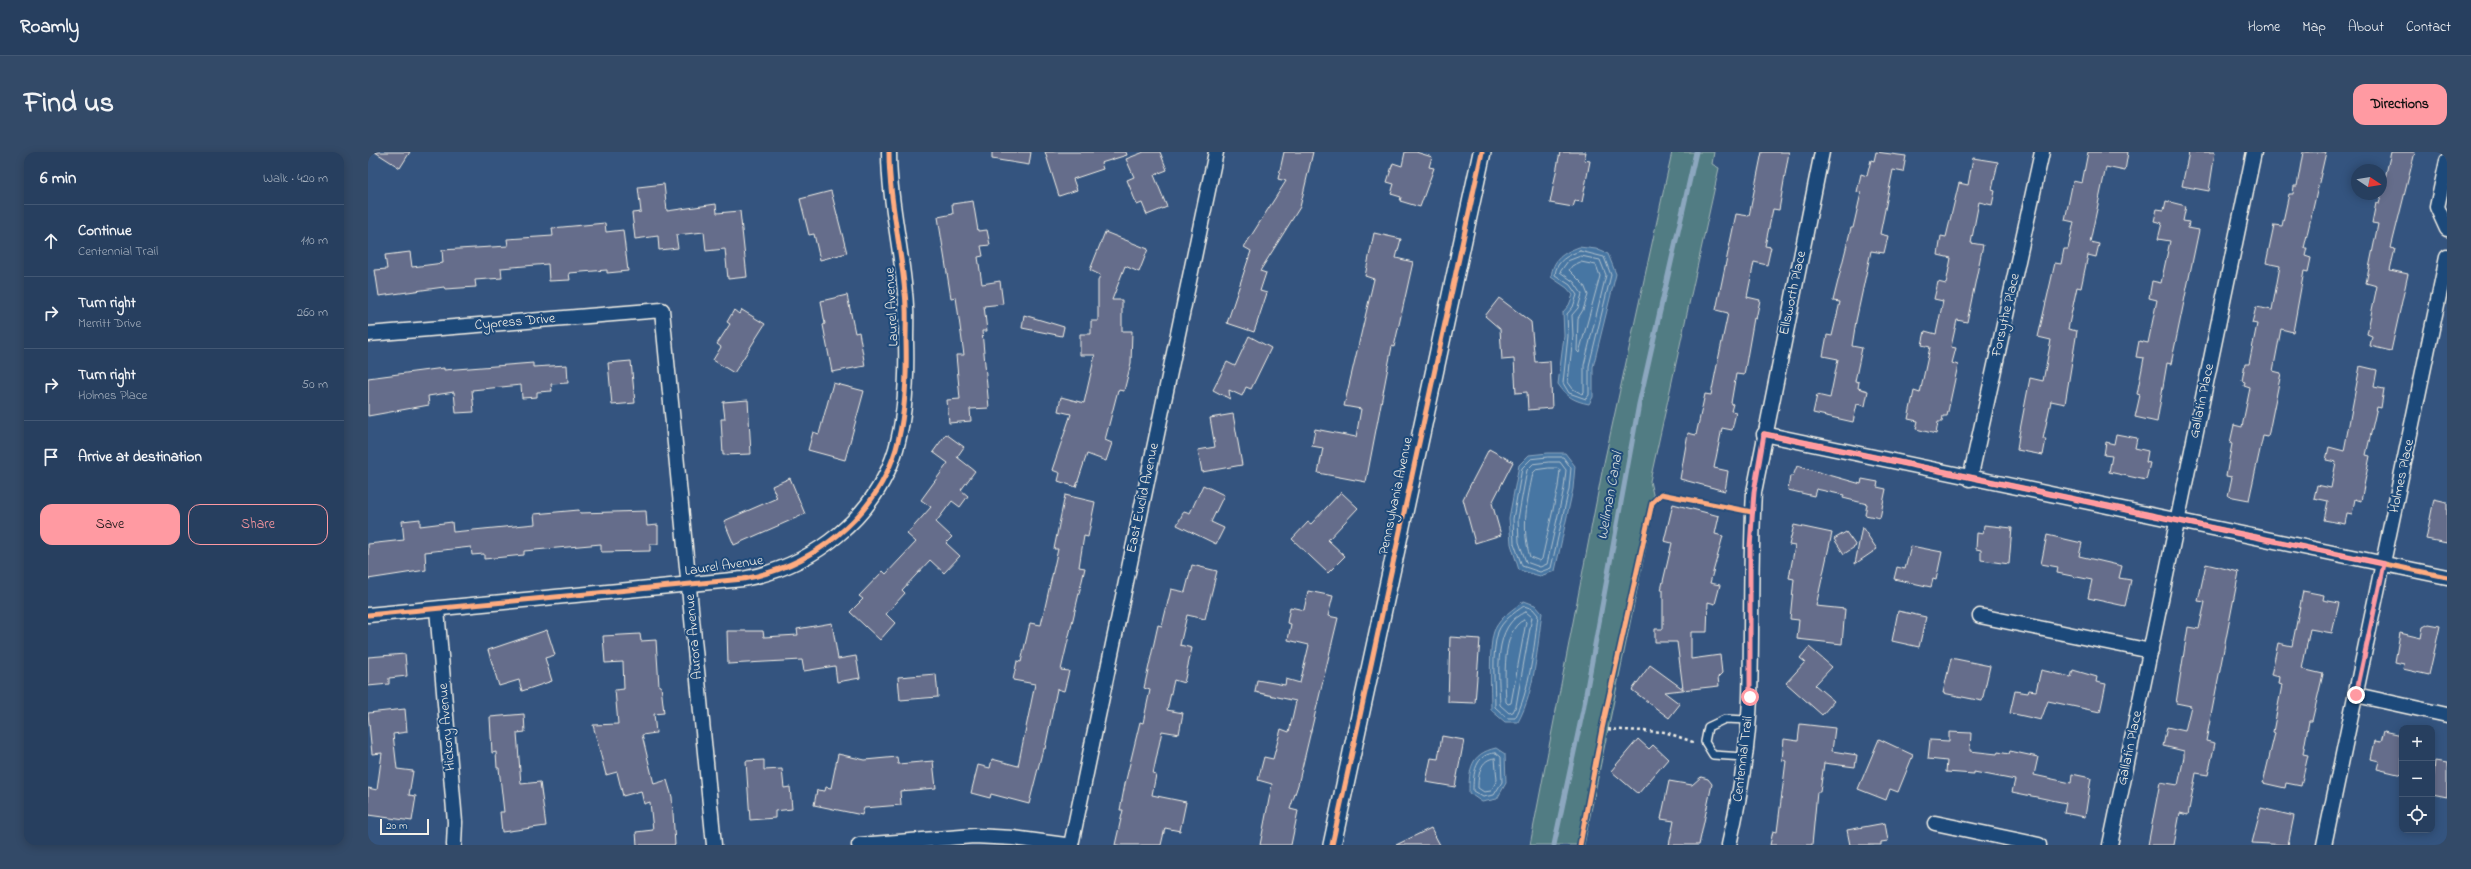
<!DOCTYPE html>
<meta charset="utf-8">
<style>
:root{--surface:#273f5f;--page:#334a68;--text:#f1f3f6;--muted:#a4afbd;--line:#435874;--accent:#ff9aa2}
body{margin:0;font-family:"Indie Flower",sans-serif;background:var(--page);color:var(--text)}
.controls{position:absolute;right:12px;bottom:12px;display:grid;overflow:hidden;border-radius:8px;box-shadow:0 2px 10px #0003}
.controls button{width:36px;height:36px;display:grid;place-items:center;padding:0;border:0;border-bottom:1px solid var(--line);background:var(--surface);color:var(--text);font:20px sans-serif}
.compass{position:absolute;left:1983px;top:12px;width:36px;height:36px;border-radius:50%;background:var(--surface);box-shadow:0 2px 10px #0003;rotate:102deg}
.scale{position:absolute;left:12px;bottom:10px;width:49px;box-sizing:border-box;padding-left:4px;border:2px solid #f4f1e8;border-top:0;font-size:11px;line-height:14px;white-space:nowrap;color:#f4f1e8;-webkit-text-stroke:3px #1f4a7a;paint-order:stroke}
.stop{position:absolute;width:12px;height:12px;margin:-9px;border:3px solid #ff9aa2;border-radius:50%;background:#fff}
.stop.end{background:#ff9aa2;border-color:#fff;box-shadow:0 1px 4px #0008}
.list{margin:0;padding:0;list-style:none}
h2{display:flex;justify-content:space-between;align-items:center;height:52px;margin:0;padding:0 16px;font-size:17px}
h2 small{font-size:13px;font-weight:400;color:var(--muted)}
.list li{display:grid;grid-template-columns:26px 1fr auto;gap:12px;align-items:center;box-sizing:border-box;height:72px;padding:0 16px;border-top:1px solid var(--line)}
.list b{display:block;font-size:15px;white-space:nowrap}
.list p{margin:0;font-size:13px;white-space:nowrap;color:var(--muted)}
.list em{font-size:13px;font-style:normal;color:var(--muted)}
.actions{display:flex;gap:8px;padding:12px 16px}
.actions a{flex:1;padding:9px 0;border:1px solid var(--accent);border-radius:12px;text-align:center;font-size:14px;color:var(--accent)}
.actions .main{background:var(--accent);color:#111}
.icon{flex:none;width:22px;height:22px;fill:none;stroke:currentColor;stroke-width:2;stroke-linecap:round;stroke-linejoin:round}
.map{position:relative;flex:none;width:2079px;height:693px;overflow:hidden;border-radius:12px}
header{display:flex;align-items:center;gap:24px;box-sizing:border-box;height:56px;padding:0 20px;background:var(--surface);border-bottom:1px solid var(--line)}
header strong{font-size:19px}
nav{display:flex;gap:22px;margin-inline-start:auto;font-size:14px}
.intro{display:flex;align-items:center;justify-content:space-between;box-sizing:border-box;height:96px;padding:0 24px}
h1{margin:0;font-size:28px}
.button{padding:10px 18px;border-radius:12px;background:var(--accent);color:#111;font-size:14px;font-weight:700}
main{display:flex;gap:24px;padding:0 24px}
aside{flex:1;background:var(--surface);border-radius:12px;box-shadow:0 2px 10px #0003}
.map>svg:first-child{display:block}
</style>
<header>
<strong>Roamly</strong>
<nav><a>Home</a><a>Map</a><a>About</a><a>Contact</a></nav>
</header>
<div class="intro"><h1>Find us</h1><a class="button">Directions</a></div>
<main>
<aside>
<h2>6 min<small>Walk · 420 m</small></h2>
<ul class="list">
<li><svg class="icon" aria-label="ahead" viewBox="0 0 24 24"><path d="M12 20V5M6 11l6-6 6 6"/></svg><div><b>Continue</b><p>Centennial Trail</p></div><em>110 m</em></li>
<li><svg class="icon" aria-label="right" viewBox="0 0 24 24"><path d="M7 20v-9h11M14 6l5 5-5 5"/></svg><div><b>Turn right</b><p>Merritt Drive</p></div><em>260 m</em></li>
<li><svg class="icon" aria-label="right" viewBox="0 0 24 24"><path d="M7 20v-9h11M14 6l5 5-5 5"/></svg><div><b>Turn right</b><p>Holmes Place</p></div><em>50 m</em></li>
<li><svg class="icon" aria-label="arrive" viewBox="0 0 24 24"><path d="M6 21V4h12l-3 4 3 4H6"/></svg><div><b>Arrive at destination</b></div></li>
</ul>
<div class="actions"><a class="main">Save</a><a>Share</a></div>
</aside>
<div class="map">
<svg width="2079" height="693" viewBox="0 0 2079 693">
<rect width="100%" height="100%" fill="#34547f"/>
<filter id="ink" filterUnits="userSpaceOnUse"><feTurbulence type="fractalNoise" baseFrequency=".025" numOctaves="2"/><feDisplacementMap in="SourceGraphic" scale="8" xChannelSelector="R" yChannelSelector="G"/><feConvolveMatrix kernelMatrix="1 2 1 2 8 2 1 2 1" color-interpolation-filters="sRGB"/></filter>
<g filter="url(#ink)">
<polygon fill="#517b83" stroke="#a2b6b6" points="1304,0 1346,0 1344,12 1351,16 1282,329 1287,351 1216,693 1162,693 1234,320"/>
<g fill="#4776a3" stroke="#8ca7bf">
<path d="M1211,95L1228,97L1240,102L1248,122L1225,215V245L1221,252C1206,249 1199,245 1190,232L1196,184L1195,160L1201,153L1205,143L1199,136L1183,125C1185,107 1195,101 1211,95Z"/>
<polygon points="1180,301 1197,301 1207,314 1205,337 1187,419 1172,424 1151,418 1143,392 1141,366 1151,313 1161,303"/>
<path d="M1156,449L1167,453L1174,461C1169,497 1167,539 1150,570H1137L1123,558C1123,540 1120,491 1127,477C1133,465 1145,457 1156,449Z"/>
<path d="M1128,596L1137,602L1138,631L1129,647L1114,650L1101,641C1101,617 1102,602 1128,596Z"/>
</g>
<g fill="none" stroke-linecap="round" stroke-linejoin="round">
<g stroke="#afc0cc" stroke-width="1">
<path d="M1212,99L1236,105L1243,123L1221,214V243L1218,247L1201,241L1195,231L1200,184L1199,162L1205,155L1209,143L1202,133L1187,123C1188,109 1200,103 1212,99Z"/>
<polygon points="1213,104 1232,108 1238,123 1216,213 1216,240 1214,242 1205,237 1200,230 1205,184 1204,163 1210,156 1214,142 1206,130 1192,120 1200,109"/>
<polygon points="1213,110 1228,113 1232,124 1211,201 1209,199 1210,166 1215,158 1220,143 1216,133 1201,118 1204,114"/>
<polygon points="1180,305 1195,305 1203,316 1201,337 1183,416 1172,420 1154,414 1146,391 1145,367 1154,316 1163,307"/>
<polygon points="1181,310 1192,310 1198,318 1196,336 1179,412 1172,415 1158,410 1151,390 1150,367 1159,318 1165,312"/>
<path d="M1181,316H1189L1192,318L1190,335L1174,407L1172,409L1162,405C1153,376 1159,349 1165,321L1168,318Z"/>
<path d="M1156,454L1165,457L1170,463C1167,490 1161,543 1147,566H1139L1127,555C1127,532 1123,503 1130,480C1134,469 1147,460 1156,454Z"/>
<path d="M1158,460L1164,465L1148,554L1145,560L1141,561L1132,553C1131,524 1124,471 1158,460Z"/>
<path d="M1156,468L1158,470L1143,551L1140,552L1138,550C1137,529 1133,477 1156,468Z"/>
<path d="M1128,601L1133,605L1134,630L1126,643L1115,645L1105,639C1105,622 1107,601 1128,601Z"/>
<path d="M1127,606L1129,628L1123,639L1116,640L1110,636C1110,623 1112,607 1127,606Z"/>
</g>
<polyline stroke="#8ca7bf" stroke-width="5" points="1186,693 1215,558 1271,252 1328,0"/>
</g>
<g fill="#656d8b" stroke="#f4f1e8">
<polygon points="7,0 42,0 32,16"/>
<polygon points="624,0 663,0 661,13 624,7"/>
<polygon points="677,0 758,0 759,3 733,11 735,17 705,27 709,38 691,44"/>
<polygon points="776,0 792,0 799,18 786,23 799,55 779,63 774,51 769,53 759,28 766,25 758,7"/>
<polygon points="916,0 945,0 932,55 892,119 898,121 892,139 899,141 886,180 859,171 883,99 876,95 918,29 910,27"/>
<polygon points="1037,0 1048,0 1064,5 1061,15 1066,16 1052,55 1032,49 1033,45 1023,42 1026,32 1019,30 1025,11 1034,14"/>
<polygon points="1192,0 1218,0 1216,8 1222,9 1214,50 1207,49 1205,55 1182,51"/>
<polygon points="1394,0 1421,0 1411,58 1405,57 1397,94 1403,95 1399,113 1386,110 1379,145 1392,148 1388,167 1386,166 1376,223 1368,222 1363,251 1365,252 1363,259 1368,260 1364,278 1354,276 1346,316 1360,319 1357,339 1312,327 1320,281 1328,283 1337,242 1343,243 1348,218 1360,161 1348,158 1368,62 1381,64"/>
<polygon points="1508,0 1538,4 1535,20 1525,18 1512,82 1520,84 1516,101 1503,99 1488,169 1484,194 1494,196 1487,229 1491,230 1490,236 1500,239 1497,254 1489,252 1485,270 1445,261 1449,243 1462,246 1470,207 1455,204 1459,183 1464,184 1472,150 1465,149 1483,76 1485,76 1493,41 1489,40 1493,22 1499,24 1503,8 1506,9"/>
<polygon points="1720,0 1760,0 1757,19 1738,15 1722,90 1731,92 1728,105 1720,103 1713,136 1709,135 1700,177 1709,179 1697,252 1683,249 1675,287 1678,287 1675,303 1649,298 1651,283 1662,226 1675,229 1683,188 1670,185 1687,111 1693,112 1696,97 1700,97 1706,70 1697,68 1705,29 1714,31"/>
<polygon points="1821,0 1847,0 1841,39 1814,34"/>
<polygon points="1935,0 1958,0 1936,96 1939,96 1937,104 1943,106 1940,120 1936,119 1925,180 1913,177 1905,219 1913,221 1900,285 1895,284 1881,348 1860,344 1864,325 1858,324 1864,292 1862,291 1866,273 1874,275 1882,236 1876,234 1877,230 1874,229 1877,212 1881,212 1889,172 1884,171 1888,155 1904,158 1912,114 1898,111 1906,73 1914,74 1921,42 1925,42 1926,34 1929,34"/>
<polygon points="2023,0 2047,0 2023,96 2027,97 2022,118 2040,122 2023,199 2002,194 2004,184 1999,182 2009,134 1998,131 2010,72 2004,71 2008,51 2011,52"/>
<polygon points="1605,6 1630,10 1624,38 1627,39 1624,53 1611,50 1603,91 1615,93 1599,170 1589,168 1583,195 1588,196 1584,211 1590,213 1579,264 1575,264 1574,270 1570,270 1568,282 1548,277 1550,269 1540,267 1546,239 1552,241 1562,195 1554,193 1557,179 1568,182 1575,149 1566,147 1570,130 1578,132 1583,106 1570,103 1573,84 1578,85 1591,31 1600,33"/>
<polygon points="296,32 299,59 348,52 349,61 372,59 379,125 360,127 357,97 338,99 336,80 308,83 310,96 291,98 290,84 267,87 264,61 273,60 270,35"/>
<polygon points="463,39 479,101 452,108 446,82 441,83 432,47"/>
<polygon points="605,49 610,79 619,78 622,93 613,94 615,104 610,105 614,132 632,129 635,152 616,154 619,179 614,179 621,256 602,257 603,269 581,271 579,248 592,247 588,203 596,203 588,145 583,146 570,65 585,62 584,52"/>
<polygon points="1798,49 1818,54 1815,69 1821,70 1820,76 1831,78 1803,212 1799,211 1789,270 1767,265 1772,243 1769,242 1776,206 1768,205 1771,189 1780,191 1789,148 1781,146 1784,129 1793,131 1802,89 1790,87 1794,71 1786,69 1789,57 1796,58"/>
<polygon points="237,71 238,80 255,78 260,119 239,121 239,118 201,121 202,128 181,129 180,112 133,116 134,126 107,128 108,135 77,137 76,135 11,144 7,118 19,117 17,103 42,100 44,115 75,111 74,98 140,94 139,87 185,84 184,76"/>
<polygon points="737,80 780,97 771,120 757,114 744,148 754,148 754,179 764,179 763,211 756,239 750,238 737,288 744,291 738,309 719,302 708,335 690,329 692,321 684,318 703,262 690,259 693,245 716,251 727,203 712,203 712,182 723,182 723,169 730,169 730,129 732,123 722,118"/>
<polygon points="1006,81 1033,87 1028,106 1045,110 1026,195 1024,194 998,330 950,321 955,296 944,294 947,277 988,285 993,257 976,254 1006,127 997,124"/>
<polygon points="479,143 487,181 491,180 497,214 464,220 455,173 457,172 453,149"/>
<polygon points="1131,146 1163,170 1167,210 1182,209 1184,256 1160,258 1159,240 1148,241 1146,207 1134,208 1132,177 1117,164"/>
<polygon points="366,158 371,162 374,158 397,172 366,221 345,208 353,195 349,192 362,172 359,170"/>
<polygon points="656,163 696,175 694,184 654,176"/>
<polygon points="881,184 903,196 883,237 878,235 874,244 861,238 862,247 845,238 859,210 867,214"/>
<polygon points="263,209 267,251 244,253 240,211"/>
<polygon points="165,211 165,215 199,213 200,231 183,232 184,239 169,240 169,245 154,246 153,233 104,238 106,260 88,261 86,240 60,244 61,253 0,264 0,226 76,216 76,218"/>
<polygon points="1992,214 2009,218 2006,235 2016,237 2013,256 2009,255 1998,303 2002,304 1993,349 1987,347 1984,362 1979,361 1977,372 1956,368 1960,349 1946,346 1949,333 1963,336 1968,310 1958,308 1961,295 1976,299"/>
<polygon points="465,231 496,239 477,308 440,298 445,280 451,282"/>
<polygon points="380,248 383,302 355,303 353,267 357,267 355,250"/>
<polygon points="865,262 874,313 834,320 830,298 847,295 842,266"/>
<polygon points="578,282 596,295 589,305 607,319 593,338 600,344 592,355 584,349 568,370 584,385 578,391 592,404 576,421 562,408 534,438 537,441 518,462 527,471 512,488 482,460 495,447 491,444 515,419 518,422 548,390 539,382 563,355 553,348 580,311 565,300"/>
<polygon points="1748,282 1769,286 1767,296 1780,299 1778,310 1782,311 1778,328 1741,320 1744,304 1736,303 1738,290 1746,292"/>
<polygon points="1121,297 1145,310 1124,351 1133,383 1107,391 1095,347"/>
<polygon points="1429,314 1493,332 1494,327 1510,330 1509,335 1518,337 1512,366 1497,363 1499,352 1475,346 1476,343 1448,337 1446,344 1420,338 1422,324 1425,324"/>
<polygon points="422,326 437,362 366,393 356,369 409,346 404,334"/>
<polygon points="835,333 856,343 843,370 856,376 848,392 809,373 816,359 822,361"/>
<polygon points="973,340 990,356 960,388 977,404 960,421 924,387 940,370 943,372"/>
<polygon points="697,343 727,350 720,385 716,384 711,415 717,416 693,518 701,519 696,539 689,537 677,597 675,597 661,652 623,642 622,646 603,641 610,613 622,616 624,607 650,614 667,532 645,528 649,509 653,510 662,471 673,473 690,397 686,397"/>
<polygon points="2066,347 2079,350 2079,391 2058,387"/>
<polygon points="1305,352 1351,364 1347,382 1355,384 1342,431 1352,433 1347,452 1340,450 1339,480 1323,480 1323,507 1352,503 1354,521 1350,525 1351,534 1296,540 1312,552 1301,566 1264,538 1282,513 1315,537 1309,490 1287,490 1287,477 1295,477 1295,438 1293,438 1304,391 1296,389"/>
<polygon points="211,358 212,361 278,359 279,374 290,373 290,392 282,392 282,399 233,400 233,392 156,399 156,403 116,407 116,402 104,403 103,395 57,400 58,418 0,427 0,392 36,388 34,369 52,367 52,374 84,370 85,380 167,372 166,362"/>
<polygon points="1426,373 1464,381 1448,454 1477,457 1474,492 1429,487 1431,468 1422,467 1426,427 1421,426 1427,394 1421,393"/>
<polygon points="1616,373 1644,376 1641,412 1613,408 1613,398 1608,397 1609,381 1615,382"/>
<polygon points="1494,375 1509,397 1487,412"/>
<polygon points="1478,380 1488,394 1476,402 1466,387"/>
<polygon points="1679,383 1714,391 1711,404 1754,414 1751,426 1763,428 1757,454 1720,446 1724,428 1689,421 1690,415 1673,412"/>
<polygon points="1543,394 1574,400 1568,428 1565,427 1563,435 1526,427 1529,415 1537,417"/>
<polygon points="1838,412 1871,420 1838,589 1847,591 1840,623 1828,621 1820,663 1812,661 1806,693 1780,693 1792,630 1810,633 1816,605 1816,599 1795,594 1799,575 1817,579 1823,554 1808,551 1820,475 1831,477 1837,450 1830,449"/>
<polygon points="824,413 849,419 837,467 819,463 812,493 824,496 816,531 806,528 799,558 815,561 811,582 794,579 785,622 788,623 784,643 818,650 812,679 797,676 793,693 747,693 755,658 752,658 757,632 772,570 775,571 782,538 776,536 790,473 794,474 803,437 817,440"/>
<polygon points="940,439 965,444 960,464 970,466 930,633 922,657 930,659 923,693 892,693 904,632 890,628 896,605 905,607 913,577 921,580 928,549 887,540 889,528 917,533 918,527 932,531 941,493 920,488 923,472 919,471 922,455 936,458"/>
<polygon points="1935,439 1956,443 1955,448 1971,451 1964,481 1942,477 1934,517 1955,522 1944,569 1941,569 1935,602 1940,603 1933,634 1918,631 1917,636 1895,631 1907,581 1905,580 1914,533 1911,532 1912,525 1903,523 1910,491 1924,494"/>
<polygon points="1530,459 1558,465 1551,495 1524,489"/>
<polygon points="464,471 470,507 488,504 492,526 469,530 467,514 436,519 434,508 360,512 359,479 395,479 396,485 430,483 429,477"/>
<polygon points="2061,472 2072,474 2061,523 2035,517 2036,512 2027,510 2032,481 2053,486 2055,475"/>
<polygon points="179,478 187,503 177,506 184,529 154,539 151,528 131,534 120,498"/>
<polygon points="272,482 273,489 288,488 291,534 293,534 296,561 286,562 288,581 274,583 286,632 299,628 304,645 307,693 269,693 268,680 285,678 282,650 276,652 273,639 255,644 249,620 238,623 225,573 250,572 247,538 256,537 255,510 237,511 235,484"/>
<polygon points="1082,485 1112,487 1107,551 1080,550"/>
<polygon points="1441,495 1464,515 1447,533 1466,549 1454,563 1418,531 1437,510 1432,506"/>
<polygon points="37,502 39,524 21,526 21,532 0,534 0,505"/>
<polygon points="1583,506 1622,514 1614,549 1575,541"/>
<polygon points="1673,518 1703,525 1705,518 1729,525 1728,530 1738,532 1732,560 1680,549 1673,568 1642,561 1647,539 1660,541 1661,538 1668,539"/>
<polygon points="568,522 570,545 532,548 530,525"/>
<polygon points="37,557 39,580 25,582 29,617 45,619 41,643 48,644 44,669 0,663 0,636 9,638 14,601 4,602 0,561"/>
<polygon points="156,562 157,580 149,581 153,632 172,630 178,674 134,680 132,660 136,660 131,616 129,616 128,600 124,601 122,565"/>
<polygon points="1432,572 1467,576 1464,599 1489,603 1487,615 1456,611 1452,640 1449,640 1444,693 1402,693 1405,679 1409,680 1418,609 1414,608 1416,587 1430,589"/>
<polygon points="2016,579 2034,583 2034,623 2009,617 2011,609 2003,607 2007,589 2013,590"/>
<polygon points="1581,580 1603,581 1602,599 1629,602 1630,600 1641,602 1642,599 1670,605 1666,623 1703,631 1704,622 1723,626 1717,665 1696,661 1698,651 1644,640 1647,628 1606,620 1606,622 1578,620 1579,609 1560,607 1562,588 1581,589"/>
<polygon points="1074,584 1096,588 1087,635 1058,630 1063,606 1070,607"/>
<polygon points="1270,587 1281,597 1285,593 1300,607 1270,642 1243,619"/>
<polygon points="1511,587 1545,603 1530,640 1522,637 1518,648 1490,637"/>
<polygon points="470,602 497,608 529,605 530,612 565,609 568,636 532,639 533,653 496,656 494,663 446,653 449,638 457,639 458,635 463,636"/>
<polygon points="396,608 396,618 414,617 416,636 422,635 424,657 407,659 407,666 382,668 378,609"/>
<polygon points="2067,609 2079,611 2079,645 2064,642"/>
<polygon points="1333,625 1340,627 1344,632 1331,693 1301,693 1306,669 1293,667 1301,629 1324,633"/>
<polygon points="1893,656 1926,664 1920,693 1884,691"/>
<polygon points="1517,671 1520,689 1513,690 1513,693 1482,693 1479,678"/>
<polygon points="1063,676 1072,693 1028,693"/>
</g>
<g fill="none" stroke-linecap="round" stroke-linejoin="round">
<g stroke="#f4f1e8" stroke-width="10">
<polyline id="service" points="1376,605 1345,603 1337,590 1340,575 1357,567 1380,568"/>
</g>
<g stroke="#f4f1e8" stroke-width="17">
<g id="minor">
<polyline points="2079,9 2069,55 2079,77"/>
<polyline points="0,182 294,158 346,693"/>
<polyline points="1396,282 2079,425"/>
<polyline points="1602,327 1674,0"/>
<polyline points="69,457 87,670 86,693"/>
<path d="M0,463L375,427C445,414 507,366 528,297C538,262 539,225 538,189C538,173 539,157 537,141C533,94 521,47 521,0"/>
<polyline points="1612,464 1783,499"/>
<polyline points="1988,543 2079,563"/>
<polyline points="1567,671 1671,693"/>
<polyline points="491,693 606,684 645,686 697,693"/>
<polyline points="703,693 848,0"/>
<path d="M1361,693C1372,645 1380,595 1382,546C1384,477 1382,409 1386,340L1454,0"/>
<polyline points="1742,693 1886,0"/>
<polyline points="1956,693 2079,105"/>
</g>
</g>
<g stroke="#f4f1e8" stroke-width="20">
<polyline id="tertiary" points="964,693 1114,0"/>
</g>
<polyline stroke="#f4f1e8" stroke-width="2.5" stroke-dasharray="3 3" stroke-linecap="butt" points="1234,577 1297,580 1325,590"/>
<use href="#service" stroke="#1f4a7a" stroke-width="7"/>
<use href="#minor" stroke="#1f4a7a" stroke-width="14"/>
<use href="#tertiary" stroke="#1f4a7a" stroke-width="17"/>
<g stroke="#1f4a7a" stroke-width="8">
<g id="cycleway">
<polyline points="1396,282 2079,425"/>
<path d="M0,463L375,427C445,414 507,366 528,297C538,262 539,225 538,189C538,173 539,157 537,141C533,94 521,47 521,0"/>
<polyline points="964,693 1114,0"/>
<polyline points="1212,693 1234,577 1284,351 1293,342 1384,360"/>
</g>
</g>
<use href="#cycleway" stroke="#ffac80" stroke-width="5"/>
</g>
</g>
<g fill="none" stroke-linecap="round" stroke-linejoin="round" filter="url(#ink)">
<polyline stroke="#ff9aa2" stroke-width="5" points="1382,545 1382,395 1386,340 1396,282 2016,412 1988,543"/>
</g>
<g text-anchor="middle" dominant-baseline="central" stroke-width="4" stroke-linejoin="round" paint-order="stroke">
<g font-size="14" fill="#f4f1e8" stroke="#1f4a7a">
<text transform="translate(1425 141) rotate(-78)">Ellsworth Place</text>
<text transform="translate(524 155) rotate(-93)">Laurel Avenue</text>
<text transform="translate(1638 163) rotate(-77)">Forsythe Place</text>
<text transform="translate(147 170) rotate(-5)">Cypress Drive</text>
<text transform="translate(1834 249) rotate(-78)">Gallatin Place</text>
<text transform="translate(2034 324) rotate(-78)">Holmes Place</text>
<text transform="translate(1028 344) rotate(-78)">Pennsylvania Avenue</text>
<text transform="translate(775 346) rotate(-78)">East Euclid Avenue</text>
<text transform="translate(356 414) rotate(-8)">Laurel Avenue</text>
<text transform="translate(326 485) rotate(-95)">Aurora Avenue</text>
<text transform="translate(79 575) rotate(-95)">Hickory Avenue</text>
<text transform="translate(1762 596) rotate(-78)">Gallatin Place</text>
<text transform="translate(1375 607) rotate(-83)">Centennial Trail</text>
</g>
<g font-size="15" font-style="italic" fill="#dadfde" stroke="#1f4a7a">
<text transform="translate(1242 344) rotate(-80)">Wellman Canal</text>
</g>
</g>
</svg>
<div class="controls">
<button>+</button>
<button>−</button>
<button><svg class="icon" aria-label="locate" viewBox="0 0 24 24"><circle cx="12" cy="12" r="6"/><path d="M12 2v4M12 18v4M2 12h4M18 12h4"/></svg></button>
</div>
<svg class="compass" viewBox="-18 -18 36 36"><path d="M0-13l5 13h-10z" fill="#e53935"/><path d="M0 13l5-13h-10z" fill="#a4afbd"/></svg>
<div class="scale">20 m</div>
<div class="stop" style="left:1382px;top:545px"></div>
<div class="stop end" style="left:1988px;top:543px"></div>
</div>
</main>
